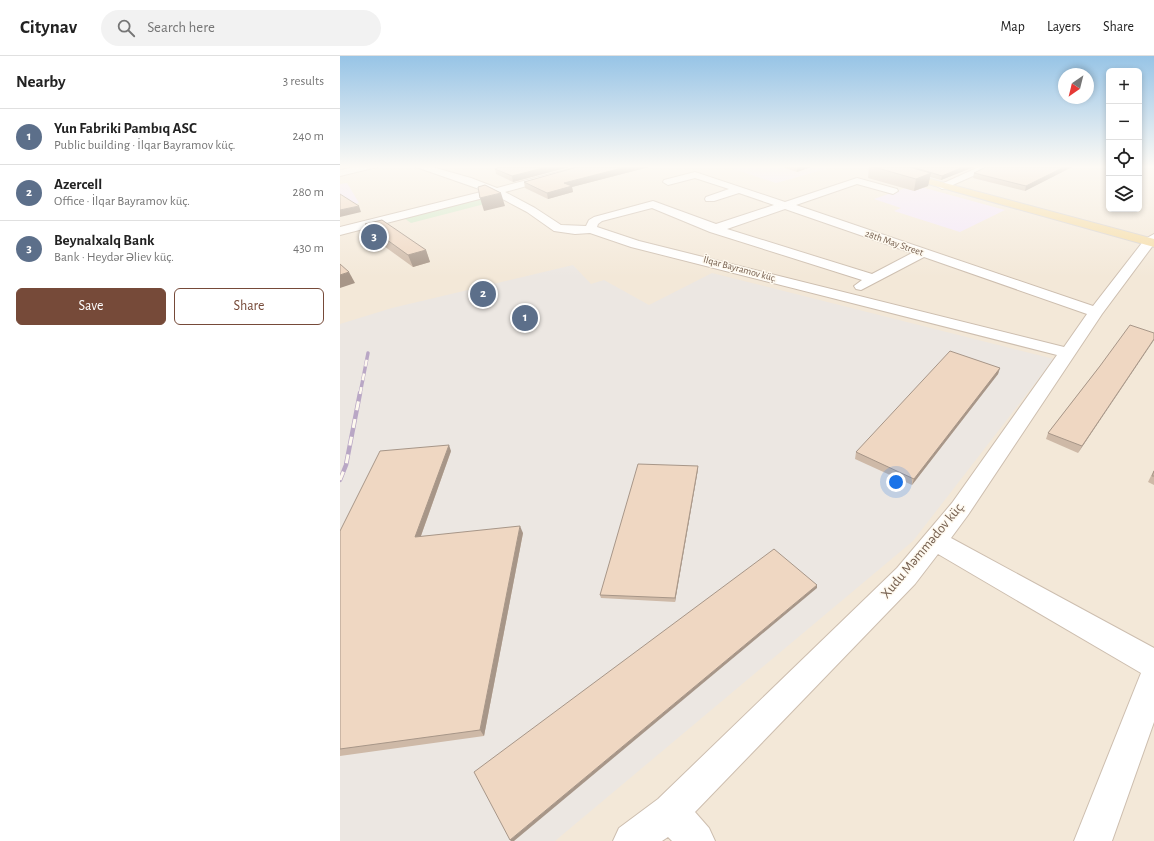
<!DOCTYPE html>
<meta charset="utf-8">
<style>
:root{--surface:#fff;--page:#f2f2f2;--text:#222;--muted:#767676;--line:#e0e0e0;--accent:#764a39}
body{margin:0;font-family:"Alegreya Sans",sans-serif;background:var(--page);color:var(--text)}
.controls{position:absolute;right:12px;top:12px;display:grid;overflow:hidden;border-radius:6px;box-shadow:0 2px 6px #0003}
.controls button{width:36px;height:36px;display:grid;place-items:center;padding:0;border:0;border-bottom:1px solid var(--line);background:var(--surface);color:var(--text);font:20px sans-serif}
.compass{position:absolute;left:718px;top:12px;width:36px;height:36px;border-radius:50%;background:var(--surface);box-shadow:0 2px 6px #0003;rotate:215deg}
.you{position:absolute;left:556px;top:426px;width:14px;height:14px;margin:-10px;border:3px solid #fff;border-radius:50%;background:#1a73e8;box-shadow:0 0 0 6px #1a73e833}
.badge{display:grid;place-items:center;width:26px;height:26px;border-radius:50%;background:var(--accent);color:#fff;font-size:13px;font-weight:700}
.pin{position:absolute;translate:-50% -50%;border:2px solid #fff;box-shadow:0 1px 4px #0006}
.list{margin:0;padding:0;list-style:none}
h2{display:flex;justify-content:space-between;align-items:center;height:52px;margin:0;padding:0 16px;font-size:17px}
h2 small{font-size:13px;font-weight:400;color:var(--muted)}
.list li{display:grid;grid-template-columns:26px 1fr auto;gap:12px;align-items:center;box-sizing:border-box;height:56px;padding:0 16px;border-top:1px solid var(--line)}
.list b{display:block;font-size:15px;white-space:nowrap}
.list p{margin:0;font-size:13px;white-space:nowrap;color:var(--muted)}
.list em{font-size:13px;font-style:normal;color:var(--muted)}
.actions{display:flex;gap:8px;padding:12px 16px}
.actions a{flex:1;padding:9px 0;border:1px solid var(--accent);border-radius:6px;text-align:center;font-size:14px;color:var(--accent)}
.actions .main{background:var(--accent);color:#fff}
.icon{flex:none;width:22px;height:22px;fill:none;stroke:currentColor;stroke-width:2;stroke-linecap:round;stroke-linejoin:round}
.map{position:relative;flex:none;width:814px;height:785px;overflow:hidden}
header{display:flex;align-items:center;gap:24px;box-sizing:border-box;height:56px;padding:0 20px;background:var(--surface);border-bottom:1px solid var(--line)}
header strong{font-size:19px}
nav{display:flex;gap:22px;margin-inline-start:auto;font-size:14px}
.search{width:280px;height:36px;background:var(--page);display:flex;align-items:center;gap:10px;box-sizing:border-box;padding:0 14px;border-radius:22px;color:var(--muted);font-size:15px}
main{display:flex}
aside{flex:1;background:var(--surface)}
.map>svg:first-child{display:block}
</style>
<header>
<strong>Citynav</strong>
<div class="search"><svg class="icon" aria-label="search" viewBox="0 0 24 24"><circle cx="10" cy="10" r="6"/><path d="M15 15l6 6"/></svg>Search here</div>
<nav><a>Map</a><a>Layers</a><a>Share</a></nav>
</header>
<main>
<aside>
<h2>Nearby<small>3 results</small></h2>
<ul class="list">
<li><span class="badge" style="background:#5c6f8a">1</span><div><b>Yun Fabriki Pambıq ASC</b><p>Public building · İlqar Bayramov küç.</p></div><em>240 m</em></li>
<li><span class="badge" style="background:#5c6f8a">2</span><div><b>Azercell</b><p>Office · İlqar Bayramov küç.</p></div><em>280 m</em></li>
<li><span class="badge" style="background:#5c6f8a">3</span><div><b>Beynalxalq Bank</b><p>Bank · Heydər Əliev küç.</p></div><em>430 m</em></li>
</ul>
<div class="actions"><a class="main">Save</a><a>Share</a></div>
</aside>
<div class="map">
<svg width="814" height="785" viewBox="0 0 814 785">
<rect width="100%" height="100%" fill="#fbf5e9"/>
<polygon fill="#f3e8d8" points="0,111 769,111 769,153 799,153 799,111 814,111 814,785 0,785"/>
<polygon fill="#ece7e2" points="233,209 251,228 264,224 309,249 372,217 714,303 573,485 215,785 0,785 0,268 52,252"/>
<g fill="#f2e5f8">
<polygon points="387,111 493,111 436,127"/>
<polygon points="7,127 19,147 0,151 0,128"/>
<polygon points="574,129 665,154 620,176 554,155 561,152 534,143"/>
</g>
<polygon fill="#d3e8c8" points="155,138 164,143 71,167 64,162"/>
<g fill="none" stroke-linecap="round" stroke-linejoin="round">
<g stroke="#cdbeaf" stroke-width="2">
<g id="minor">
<polygon points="15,111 37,111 0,120 0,114"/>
<path d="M76,111H92L131,122L157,132L237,111H254L165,136L195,152L221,169L246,170L249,164L254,161L313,145L376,168L434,149L399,137L374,145H366L365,143L366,141L389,133L355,122L328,129L323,126L324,124L355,116L445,146L517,122L557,133L558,135L553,138L517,128L456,149L753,250L805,183L814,178V188L762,258L628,459L611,482L814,592V666L772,785H734L801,617L598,498L575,528L355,756L369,772L375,785H332L328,781L322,785H273L279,772L318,743L557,512L612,447L717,299L291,191L250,177L235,178L214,175L187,156L155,139L0,179V171L145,135ZM312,152L370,176L522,224L514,230L516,233L521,234L584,201L747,258L724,291L299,185L257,171L258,168L262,165ZM445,153L572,197L532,218L387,173Z"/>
<polygon points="639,111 653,111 606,132 602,133 597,130"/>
</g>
</g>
<g stroke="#d8d2cd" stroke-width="2">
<polygon id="major" points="527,111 545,111 814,183 814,191"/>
</g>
<use href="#minor" fill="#fff" fill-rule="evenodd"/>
<use href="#major" fill="#f5dca6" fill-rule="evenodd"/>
<g stroke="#b9a7c5" stroke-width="3.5">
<polyline id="rail-far1" points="20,338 28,297"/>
</g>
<g stroke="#b9a7c5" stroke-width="4.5">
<polyline id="rail" points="0,424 6,409 20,337"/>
</g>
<use href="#rail-far1" stroke="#fef9ef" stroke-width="2.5" stroke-dasharray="7" stroke-linecap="butt"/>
<use href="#rail" stroke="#fef9ef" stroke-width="3" stroke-dasharray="9" stroke-linecap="butt"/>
</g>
<g fill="#ceb9a7">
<polygon points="229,111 173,126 156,118 155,113"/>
<polygon points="237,111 309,111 232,131 233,136 208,143 185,132 184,126"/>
<polygon points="442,111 471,111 457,116"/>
<polygon points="529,111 634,111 601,124 590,121 588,130 574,135 528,122"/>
<polygon points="732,111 685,135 633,122 634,117"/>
<polygon points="25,168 86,194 90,206 73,211 30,180"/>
<polygon points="814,277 738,397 706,383 708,377 760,310"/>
<polygon points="660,312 658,318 572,429 515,403 516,396"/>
<polygon points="111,395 81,480 183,477 144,680 0,700 0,475"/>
<polygon points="358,410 358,413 335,546 261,542 260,539"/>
<polygon points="814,414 814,429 808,426"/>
</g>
<g fill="#a79688">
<polygon points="207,111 229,111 173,126 172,120"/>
<polygon points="286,111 309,111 232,131 233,136 208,143 207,137 224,127"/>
<polygon points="457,111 471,111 457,116"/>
<polygon points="623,111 634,111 601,124 602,120"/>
<polygon points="724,111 732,111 685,135 686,130"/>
<polygon points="591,117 588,130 574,135 576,123"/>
<polygon points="161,137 165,150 144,155 140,142"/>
<polygon points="19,150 21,156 0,161 0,154"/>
<polygon points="86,194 90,206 73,211 68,199"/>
<polygon points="9,216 15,227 0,232 0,219"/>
<polygon points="814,283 814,284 738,397 742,390"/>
<polygon points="660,312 658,318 572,429 574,423"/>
<polygon points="109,389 111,395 78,488 75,481"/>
<polygon points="358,410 358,413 335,546 335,542"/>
<polygon points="180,470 183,477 144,680 140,674"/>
<polygon points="477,529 477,532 174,785 171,785 170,784"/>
</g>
<g fill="#efd7c2" stroke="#a79688">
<polygon points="160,111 207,111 172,120 155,113"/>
<polygon points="237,111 286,111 224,127 232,130 207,137 184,126"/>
<polygon points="534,111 569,111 591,117 576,123"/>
<polygon points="573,111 623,111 602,120"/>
<polygon points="646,111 724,111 686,130 634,117"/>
<polygon points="145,129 161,137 140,142 138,131"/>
<polygon points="0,138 19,150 0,154"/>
<polygon points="42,164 86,194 68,199 25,168"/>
<polygon points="0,208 9,216 0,219"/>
<polygon points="790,269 814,277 814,283 742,390 708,377 760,310"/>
<polygon points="610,295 660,312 574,423 516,396"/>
<polygon points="109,389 75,481 180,470 140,674 0,693 0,475 40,395"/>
<polygon points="298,408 358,410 335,542 260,539"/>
<polygon points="814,415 814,420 812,420"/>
<polygon points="434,493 477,529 170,784 134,716"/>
</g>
<linearGradient id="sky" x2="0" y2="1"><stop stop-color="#97c4e6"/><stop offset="0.5" stop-color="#fdfaf5"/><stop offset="1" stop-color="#fdfaf5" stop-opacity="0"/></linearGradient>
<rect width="814" height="221" fill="url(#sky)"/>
<g text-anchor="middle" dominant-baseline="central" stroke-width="3" stroke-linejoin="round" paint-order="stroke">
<g font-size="10" fill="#745e4e" stroke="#fef9ef">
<text transform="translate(554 187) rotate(19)">28th May Street</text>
<text transform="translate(400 213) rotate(15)">İlqar Bayramov küç.</text>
</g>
<g font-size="14" fill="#745e4e" stroke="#fef9ef">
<text transform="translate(583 494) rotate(-50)">Xudu Məmmədov küç.</text>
</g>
</g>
</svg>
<div class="controls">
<button>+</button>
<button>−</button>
<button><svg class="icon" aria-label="locate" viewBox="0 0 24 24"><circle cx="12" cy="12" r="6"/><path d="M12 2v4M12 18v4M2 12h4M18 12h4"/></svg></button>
<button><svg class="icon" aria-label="layers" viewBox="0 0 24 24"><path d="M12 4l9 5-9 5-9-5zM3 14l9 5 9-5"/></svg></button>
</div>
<svg class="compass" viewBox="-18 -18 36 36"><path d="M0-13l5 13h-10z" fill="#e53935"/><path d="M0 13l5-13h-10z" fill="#767676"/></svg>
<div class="you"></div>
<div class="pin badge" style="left:185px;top:262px;background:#5c6f8a">1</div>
<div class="pin badge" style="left:143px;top:238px;background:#5c6f8a">2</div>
<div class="pin badge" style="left:34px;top:181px;background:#5c6f8a">3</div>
</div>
</main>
